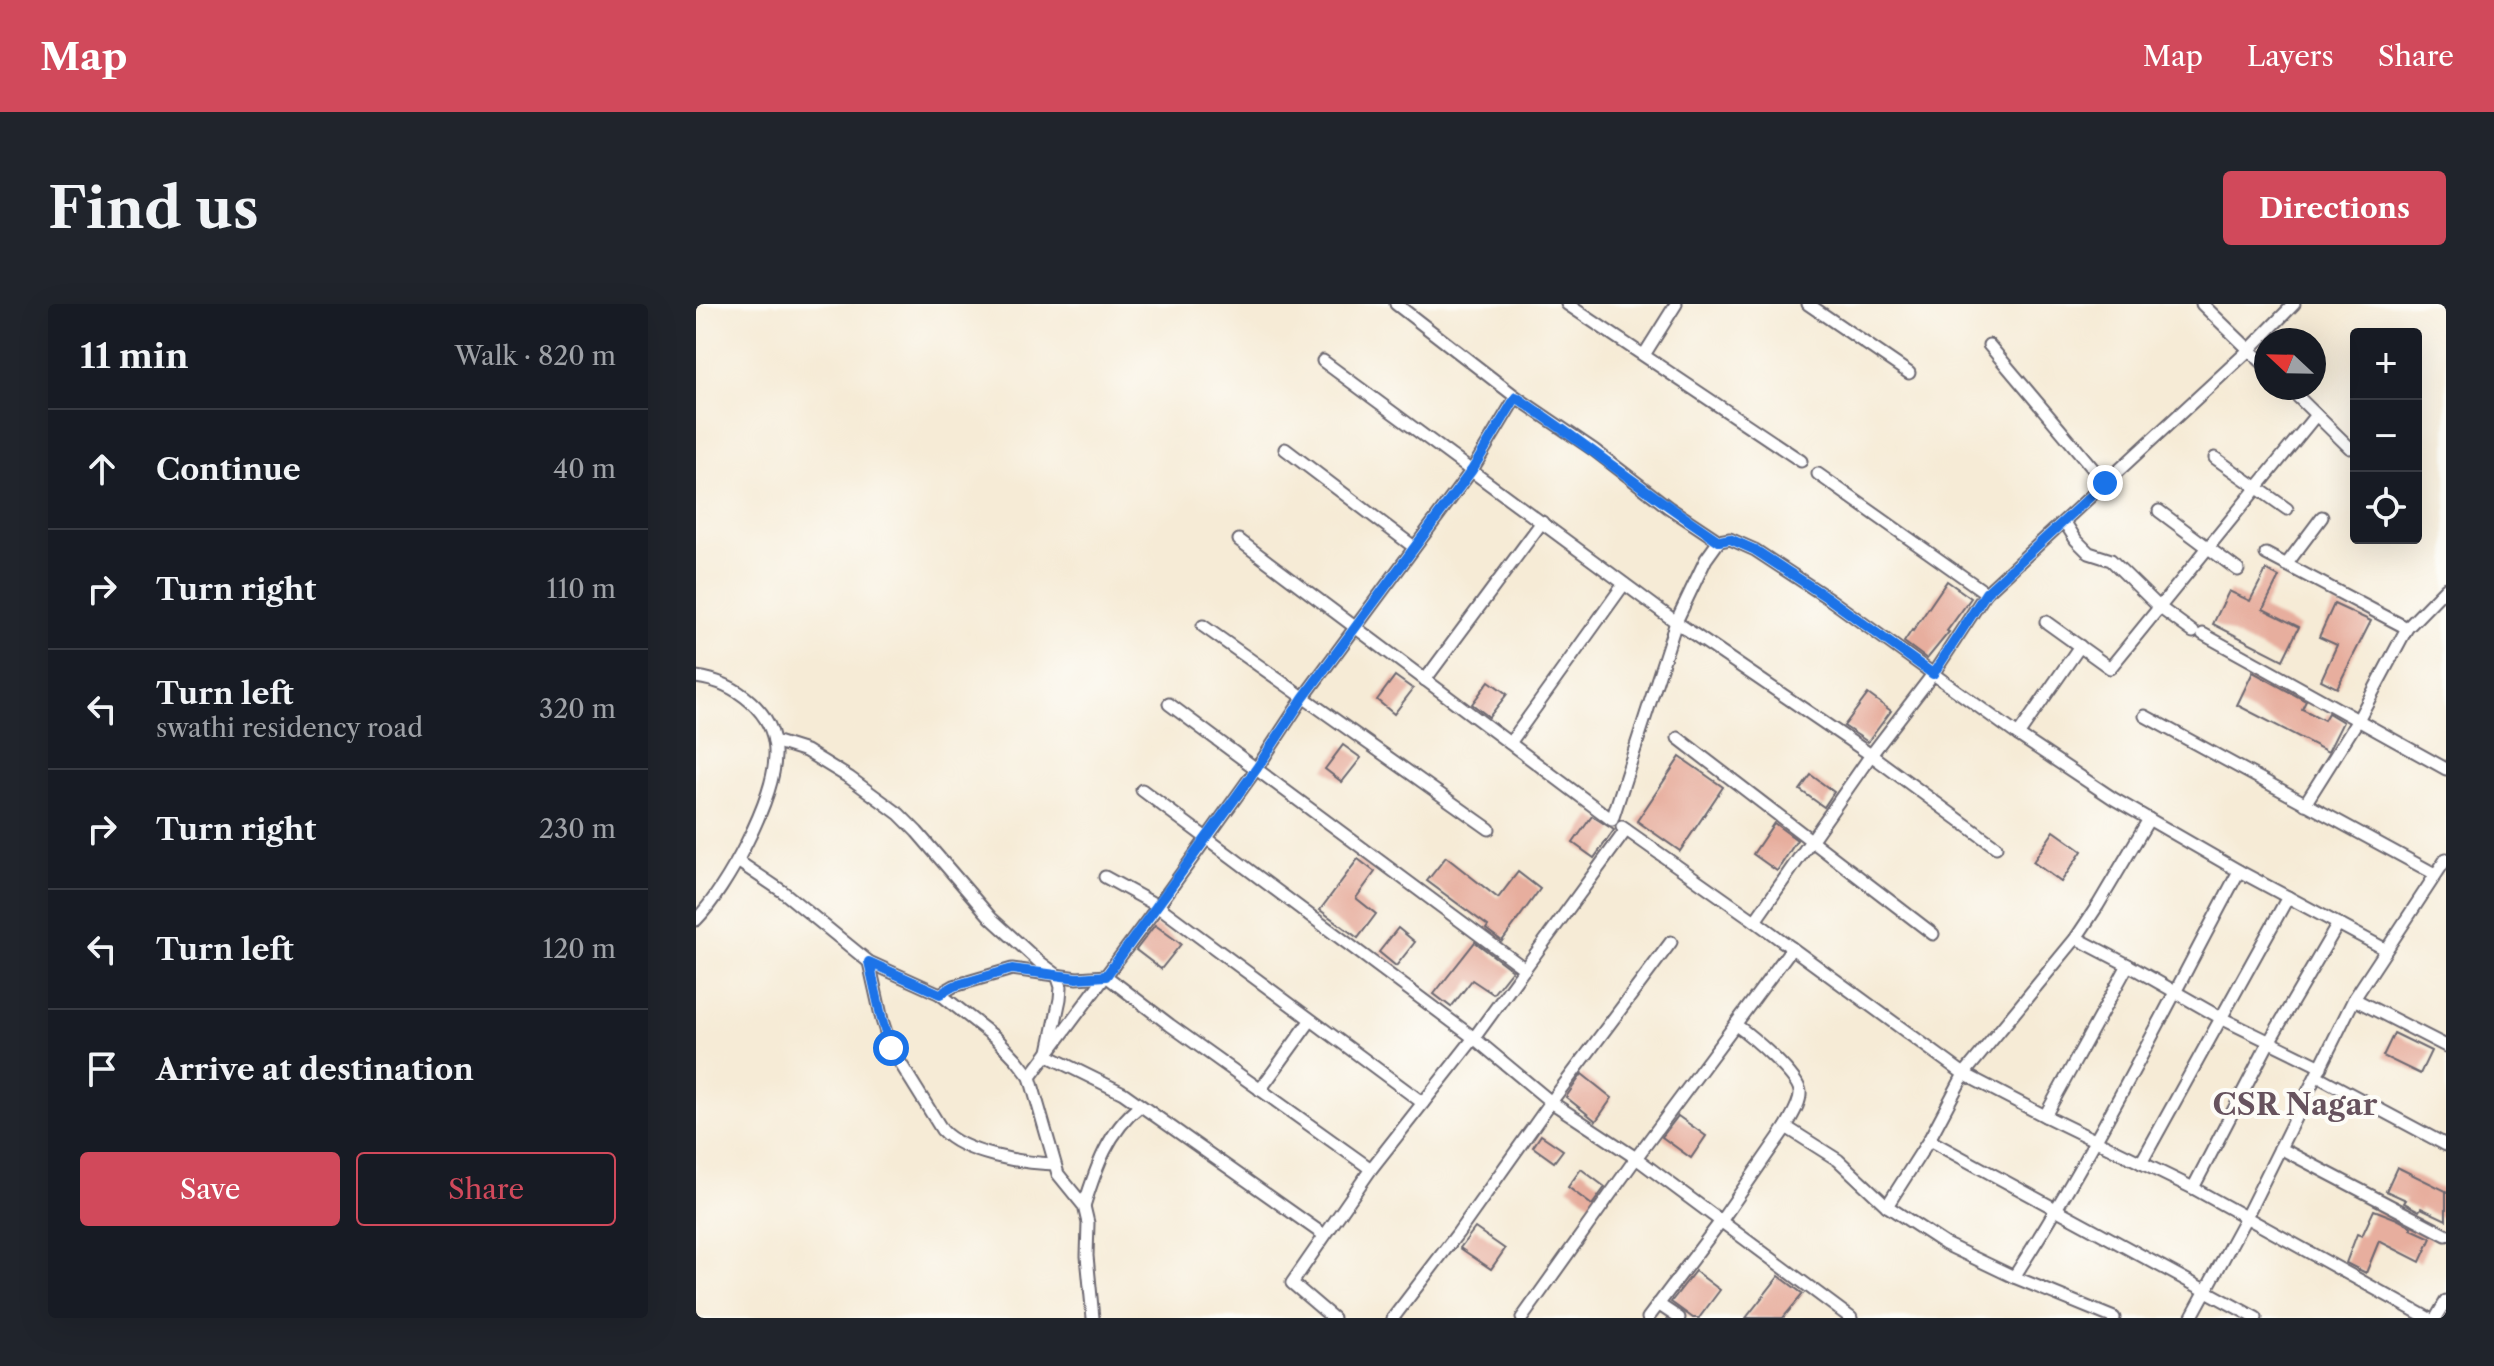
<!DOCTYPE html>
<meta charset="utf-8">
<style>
:root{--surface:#171b24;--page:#20242c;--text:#f1f3f6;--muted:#9ea1a6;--line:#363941;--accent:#d1495b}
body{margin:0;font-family:"Libre Caslon Text",serif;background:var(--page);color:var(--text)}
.controls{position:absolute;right:24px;top:24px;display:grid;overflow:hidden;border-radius:8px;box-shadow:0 8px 32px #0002}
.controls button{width:72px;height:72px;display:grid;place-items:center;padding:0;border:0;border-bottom:2px solid var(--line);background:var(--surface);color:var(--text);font:40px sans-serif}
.compass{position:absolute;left:1558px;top:24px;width:72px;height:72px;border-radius:50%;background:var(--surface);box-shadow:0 8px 32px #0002;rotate:292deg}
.stop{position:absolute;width:24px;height:24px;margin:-18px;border:6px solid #1a73e8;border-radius:50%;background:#fff}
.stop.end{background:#1a73e8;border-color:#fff;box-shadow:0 2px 8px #0008}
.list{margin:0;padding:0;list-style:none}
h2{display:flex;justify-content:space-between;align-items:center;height:104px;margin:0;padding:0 32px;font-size:34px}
h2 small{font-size:26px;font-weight:400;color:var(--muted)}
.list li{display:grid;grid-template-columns:52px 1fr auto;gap:24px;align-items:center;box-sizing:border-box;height:120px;padding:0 32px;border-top:2px solid var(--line)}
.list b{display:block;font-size:30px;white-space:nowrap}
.list p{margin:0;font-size:26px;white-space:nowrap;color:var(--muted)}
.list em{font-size:26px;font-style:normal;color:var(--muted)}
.actions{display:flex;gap:16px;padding:24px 32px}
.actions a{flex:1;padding:18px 0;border:2px solid var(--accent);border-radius:8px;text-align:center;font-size:28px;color:var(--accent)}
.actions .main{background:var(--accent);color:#fff}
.icon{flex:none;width:44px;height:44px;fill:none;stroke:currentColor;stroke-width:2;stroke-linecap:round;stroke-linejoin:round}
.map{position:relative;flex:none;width:1750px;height:1014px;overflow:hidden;border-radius:8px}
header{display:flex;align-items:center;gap:48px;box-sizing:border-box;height:112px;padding:0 40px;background:var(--accent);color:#fff}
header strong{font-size:38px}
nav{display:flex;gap:44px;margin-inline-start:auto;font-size:28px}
.intro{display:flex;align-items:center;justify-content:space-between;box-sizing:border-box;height:192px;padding:0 48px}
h1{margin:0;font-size:56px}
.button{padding:20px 36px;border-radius:8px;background:var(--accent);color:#fff;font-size:28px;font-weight:700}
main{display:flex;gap:48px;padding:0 48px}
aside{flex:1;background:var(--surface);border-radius:8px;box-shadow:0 8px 32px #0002}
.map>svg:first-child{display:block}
</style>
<header>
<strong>Map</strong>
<nav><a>Map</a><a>Layers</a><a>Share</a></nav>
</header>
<div class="intro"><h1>Find us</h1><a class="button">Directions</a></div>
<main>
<aside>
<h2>11 min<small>Walk · 820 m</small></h2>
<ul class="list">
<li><svg class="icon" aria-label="ahead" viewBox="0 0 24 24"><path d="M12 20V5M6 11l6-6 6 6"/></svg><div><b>Continue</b></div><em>40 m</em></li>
<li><svg class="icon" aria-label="right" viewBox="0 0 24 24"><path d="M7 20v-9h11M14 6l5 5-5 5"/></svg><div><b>Turn right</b></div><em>110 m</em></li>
<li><svg class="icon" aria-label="left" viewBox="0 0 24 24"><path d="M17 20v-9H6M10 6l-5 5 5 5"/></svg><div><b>Turn left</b><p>swathi residency road</p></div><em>320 m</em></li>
<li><svg class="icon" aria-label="right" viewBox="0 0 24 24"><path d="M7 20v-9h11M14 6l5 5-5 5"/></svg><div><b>Turn right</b></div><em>230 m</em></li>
<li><svg class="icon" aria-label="left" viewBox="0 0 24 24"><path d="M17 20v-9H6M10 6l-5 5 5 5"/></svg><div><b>Turn left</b></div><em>120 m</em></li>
<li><svg class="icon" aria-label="arrive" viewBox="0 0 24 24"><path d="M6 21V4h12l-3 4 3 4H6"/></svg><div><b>Arrive at destination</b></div></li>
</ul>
<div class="actions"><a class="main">Save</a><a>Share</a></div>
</aside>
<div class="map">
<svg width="1750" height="1014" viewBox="0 0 1750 1014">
<rect width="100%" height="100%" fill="#fdfcf7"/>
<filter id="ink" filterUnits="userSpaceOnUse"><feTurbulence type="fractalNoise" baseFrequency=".0125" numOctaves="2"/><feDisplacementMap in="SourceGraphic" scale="16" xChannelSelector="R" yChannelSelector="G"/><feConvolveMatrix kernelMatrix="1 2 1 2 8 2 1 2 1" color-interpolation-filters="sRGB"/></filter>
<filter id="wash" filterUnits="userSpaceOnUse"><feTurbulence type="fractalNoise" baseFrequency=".006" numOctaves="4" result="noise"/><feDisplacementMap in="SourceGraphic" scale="32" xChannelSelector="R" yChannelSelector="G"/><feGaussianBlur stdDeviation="1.8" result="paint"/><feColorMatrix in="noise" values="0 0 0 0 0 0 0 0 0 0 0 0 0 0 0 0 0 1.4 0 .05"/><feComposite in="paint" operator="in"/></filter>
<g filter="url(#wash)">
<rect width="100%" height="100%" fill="#f6ebd6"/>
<g id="blocks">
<g fill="#e7ae9e">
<polygon points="1570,266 1583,273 1567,305 1603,323 1587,356 1517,320 1533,287 1554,297"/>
<polygon points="1251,277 1275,294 1251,327 1253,328 1231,355 1208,338 1216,326 1217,327"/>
<polygon points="1638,300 1675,317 1641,384 1625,376 1641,341 1623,333"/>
<polygon points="1557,368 1610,397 1606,405 1628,416 1632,409 1647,418 1632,448 1541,401"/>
<polygon points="699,372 717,385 698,410 681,396"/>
<polygon points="793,377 811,390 793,413 776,400"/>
<polygon points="1172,390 1195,407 1172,438 1148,422"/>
<polygon points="647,441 665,454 646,478 629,465"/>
<polygon points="984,453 1027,483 984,547 941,517"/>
<polygon points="1115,471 1138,488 1128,503 1104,486"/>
<polygon points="896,512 918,526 898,554 877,539"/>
<polygon points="1078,519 1101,536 1081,567 1057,550"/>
<polygon points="1358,527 1386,547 1365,578 1337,558"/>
<polygon points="750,553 802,594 822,568 844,585 806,637 790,625 792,622 731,577"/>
<polygon points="662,555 679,568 660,594 680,610 662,634 624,606"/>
<polygon points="459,621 485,640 465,665 440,646"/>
<polygon points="702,624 719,638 700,662 683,648"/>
<polygon points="779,638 816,666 797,690 776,676 755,703 738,690"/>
<polygon points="1698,729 1735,747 1724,770 1687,752"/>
<polygon points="886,770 916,794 900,817 870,793"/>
<polygon points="982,812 1010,832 995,854 966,833"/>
<polygon points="845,831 867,846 858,858 837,843"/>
<polygon points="1701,863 1750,887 1750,916 1725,904 1723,907 1708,899 1710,896 1690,887"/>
<polygon points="885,865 909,883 896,901 872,883"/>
<polygon points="1678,906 1701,915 1716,923 1715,925 1735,934 1724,958 1683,937 1670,969 1650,959 1661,930 1666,932"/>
<polygon points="779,924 809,945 795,965 764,944"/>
<polygon points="999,967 1024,986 1003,1014 997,1014 975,998"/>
<polygon points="1083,972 1107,990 1087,1014 1050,1014"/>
</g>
</g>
</g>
<g filter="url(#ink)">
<use href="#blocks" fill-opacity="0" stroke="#6c6871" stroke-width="2"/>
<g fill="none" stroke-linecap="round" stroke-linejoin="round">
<g stroke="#6c6871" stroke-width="15">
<g id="minor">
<polyline points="700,0 820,93 898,146 972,203 1023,237 1034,235 1059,246 1132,294 1322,431 1418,495 1543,567 1689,645"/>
<polyline points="871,0 1105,157"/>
<polyline points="1112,0 1213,69"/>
<polyline points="1506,0 1570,62"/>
<polyline points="1293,41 1409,179"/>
<polyline points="948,51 980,0"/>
<polyline points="627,57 980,318 1175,451 1300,543"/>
<polyline points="1593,84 1654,144"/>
<polyline points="589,145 718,243"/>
<polyline points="1519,154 1591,205"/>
<polyline points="1122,170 1290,289 1237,370 1175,451 1059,617 1268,770 1349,812"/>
<polyline points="1463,207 1542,266"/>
<polyline points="1368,217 1380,236 1393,249 1415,256 1463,303 1497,328"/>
<polyline points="543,236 916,516 980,318 1010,255 1023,237"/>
<polyline points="1570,250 1711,324"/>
<polyline points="1590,261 1626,213"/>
<polyline points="1290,289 1553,46 1598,0"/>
<polyline points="1350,318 1414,364 1620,111"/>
<polyline points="507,322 793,525"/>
<polyline points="1507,330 1750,465"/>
<path d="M0,373C39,378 81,408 79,452C78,496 31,584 0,616"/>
<polyline points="729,376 846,218"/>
<polyline points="473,400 829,665"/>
<polyline points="1449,412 1739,570"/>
<polyline points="1322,431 1384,342"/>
<polyline points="982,434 1237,630"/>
<polyline points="78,437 110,447 154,474 203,510 221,528 295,614 341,656 361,671 365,683 364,695 352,752 427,789 628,931"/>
<polyline points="814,439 928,280"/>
<polyline points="446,486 778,734 855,798 975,638"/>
<polyline points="1609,500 1662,416 1711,324 1750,284"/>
<polyline points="926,523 1059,617"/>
<polyline points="43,558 86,587 173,658 244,690 300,734 320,755 334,773 362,870 388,902 392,919 391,952 397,1014"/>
<polyline points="409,573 462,602 727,799"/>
<polyline points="1380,634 1432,661"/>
<path d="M173,658L186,716L195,744L246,826C268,850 327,859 358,860"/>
<polyline points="244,690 258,682 316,665 381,674 410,672 474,721 675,865"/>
<polyline points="1658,695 1750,742"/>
<path d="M1040,721C1054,731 1103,772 1104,788C1105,799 1095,813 1090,823"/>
<polyline points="1625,763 1525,714 1432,661 1349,812 1497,884 1732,1014"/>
<polyline points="1621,772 1750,841"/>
<polyline points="334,773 462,602 561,464 607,394 776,166 820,93"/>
<polyline points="564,786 614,717"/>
<polyline points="1233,836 1560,1014"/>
<polyline points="1584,844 1750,931"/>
<polyline points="1445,859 1592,593"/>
<polyline points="1497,884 1573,738 1642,620"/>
<path d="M388,902C400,864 412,827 444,802"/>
<polyline points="1191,902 1233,836 1268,770 1380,634 1402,601 1453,515"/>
<path d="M1318,973C1402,843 1470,703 1543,567"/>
<polyline points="962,1000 983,1014"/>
<polyline points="637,1014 596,979 675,865 778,734 930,526"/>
<polyline points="697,1014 762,929 855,798 940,854 1155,1014"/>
<polyline points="826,1014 940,854 1096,644"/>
<polyline points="952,1014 1025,917 1090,823 1142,856 1191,902 1249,940 1318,973 1418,1014"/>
<polyline points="1495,1014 1550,913 1658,695 1750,555"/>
<polyline points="1740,1014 1750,997"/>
</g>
</g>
<use href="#minor" stroke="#fff" stroke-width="11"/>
</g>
</g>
<g fill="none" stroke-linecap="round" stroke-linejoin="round" filter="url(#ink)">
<path stroke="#1a73e8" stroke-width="10" d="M195,744L186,716L173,658L244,690L258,682L316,665L381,674L410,672L561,464L607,394L776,166L820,93C889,140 954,191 1023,237L1034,235L1059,246L1132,294L1237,370L1290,289L1409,179"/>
</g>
<g text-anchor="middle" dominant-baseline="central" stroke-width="8" stroke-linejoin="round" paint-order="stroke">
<g font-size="30" font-weight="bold" fill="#67535e" stroke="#fdfcf7">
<text x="1599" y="800">CSR Nagar</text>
</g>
</g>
</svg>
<div class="controls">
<button>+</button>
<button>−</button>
<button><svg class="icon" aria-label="locate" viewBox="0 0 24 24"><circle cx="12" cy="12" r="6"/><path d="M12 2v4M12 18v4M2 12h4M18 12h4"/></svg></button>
</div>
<svg class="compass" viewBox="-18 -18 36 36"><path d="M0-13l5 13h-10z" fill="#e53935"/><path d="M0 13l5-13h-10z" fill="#9ea1a6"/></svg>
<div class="stop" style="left:195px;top:744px"></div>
<div class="stop end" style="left:1409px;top:179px"></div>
</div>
</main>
